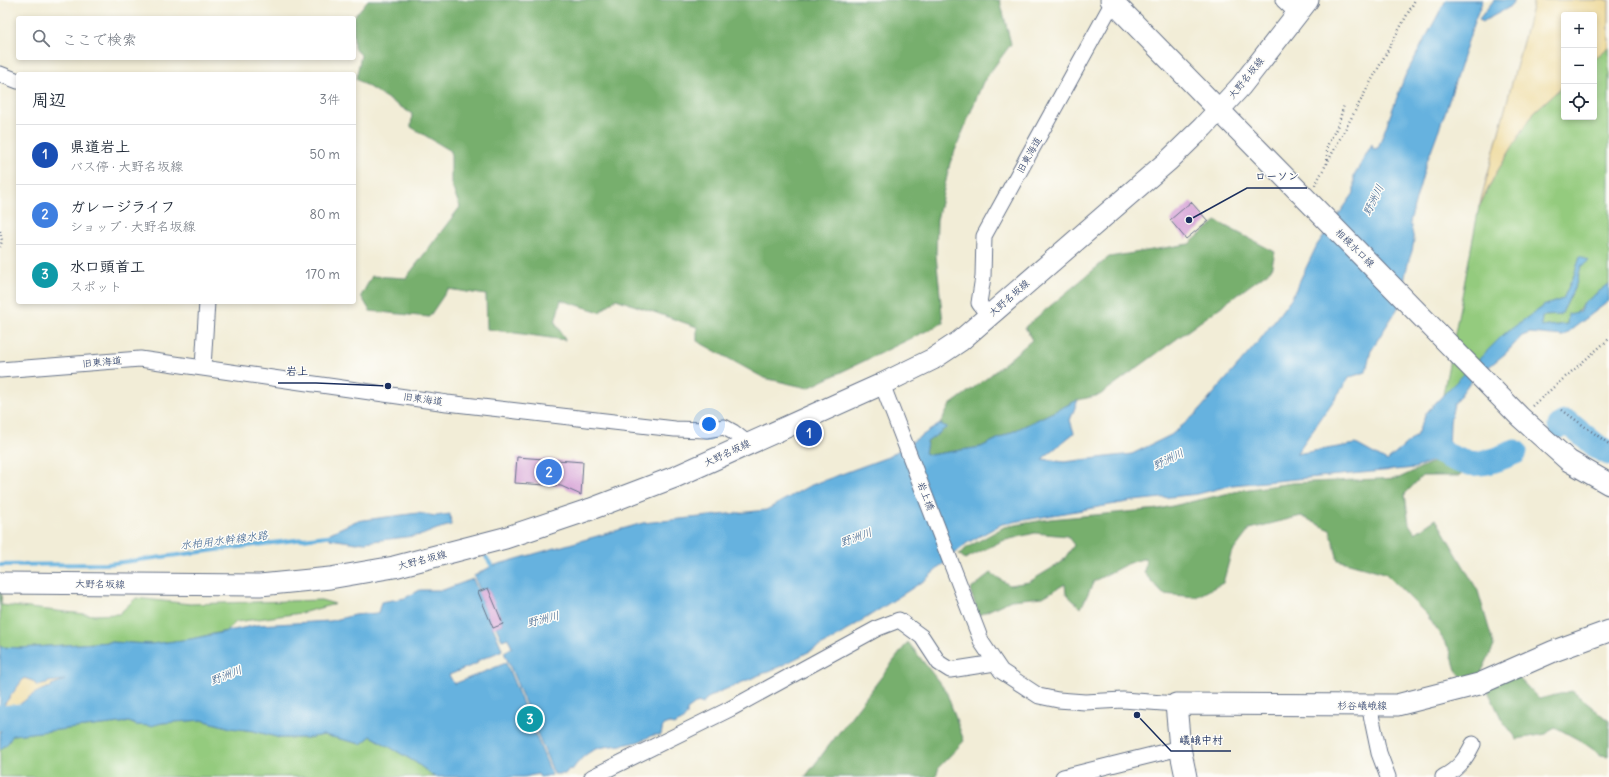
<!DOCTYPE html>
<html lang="ja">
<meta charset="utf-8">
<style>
:root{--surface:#fff;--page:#f2f2f3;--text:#1f2937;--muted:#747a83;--line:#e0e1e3;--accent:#111827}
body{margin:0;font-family:Delius,"Klee One",sans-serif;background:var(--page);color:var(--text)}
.controls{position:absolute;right:12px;top:12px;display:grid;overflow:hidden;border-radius:4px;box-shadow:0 2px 6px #0003}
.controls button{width:36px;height:36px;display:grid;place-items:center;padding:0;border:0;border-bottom:1px solid var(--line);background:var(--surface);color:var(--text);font:20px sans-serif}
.you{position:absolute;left:709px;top:424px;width:14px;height:14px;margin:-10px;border:3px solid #fff;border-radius:50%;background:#1a73e8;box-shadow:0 0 0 6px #1a73e833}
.badge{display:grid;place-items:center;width:26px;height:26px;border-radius:50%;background:var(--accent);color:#fff;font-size:13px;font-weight:700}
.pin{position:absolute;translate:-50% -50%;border:2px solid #fff;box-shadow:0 1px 4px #0006}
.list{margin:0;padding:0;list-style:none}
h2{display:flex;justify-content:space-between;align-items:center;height:52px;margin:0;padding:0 16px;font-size:17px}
h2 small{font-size:13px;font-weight:400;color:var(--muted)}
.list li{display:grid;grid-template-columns:26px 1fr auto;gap:12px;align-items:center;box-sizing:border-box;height:60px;padding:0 16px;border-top:1px solid var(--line)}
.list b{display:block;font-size:15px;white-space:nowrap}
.list p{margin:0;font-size:13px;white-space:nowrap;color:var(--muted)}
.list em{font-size:13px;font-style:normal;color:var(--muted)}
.icon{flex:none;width:22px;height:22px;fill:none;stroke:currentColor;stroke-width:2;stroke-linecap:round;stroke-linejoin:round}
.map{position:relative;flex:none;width:1609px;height:777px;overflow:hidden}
.search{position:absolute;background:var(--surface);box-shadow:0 2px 6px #0003;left:16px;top:16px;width:340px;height:44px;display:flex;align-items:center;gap:10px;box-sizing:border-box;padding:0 14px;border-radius:4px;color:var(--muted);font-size:15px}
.panel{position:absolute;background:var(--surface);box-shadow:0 2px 6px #0003;left:16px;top:72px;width:340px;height:232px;border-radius:4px}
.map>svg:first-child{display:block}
</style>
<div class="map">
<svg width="1609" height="777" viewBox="0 0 1609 777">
<rect width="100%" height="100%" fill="#fdfcf7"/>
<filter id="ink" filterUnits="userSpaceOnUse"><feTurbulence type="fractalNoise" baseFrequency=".025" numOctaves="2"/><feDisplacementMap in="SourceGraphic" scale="8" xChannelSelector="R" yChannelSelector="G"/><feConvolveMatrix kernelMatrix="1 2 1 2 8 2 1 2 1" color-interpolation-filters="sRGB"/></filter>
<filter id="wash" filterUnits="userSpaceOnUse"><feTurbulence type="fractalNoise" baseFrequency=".012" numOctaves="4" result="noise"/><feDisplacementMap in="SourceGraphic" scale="16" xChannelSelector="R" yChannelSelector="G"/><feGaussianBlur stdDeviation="0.9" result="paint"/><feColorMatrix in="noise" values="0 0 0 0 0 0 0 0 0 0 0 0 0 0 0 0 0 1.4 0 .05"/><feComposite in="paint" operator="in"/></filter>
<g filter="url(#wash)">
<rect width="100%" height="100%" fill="#f2edd7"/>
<g fill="#94cb7e" stroke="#587d6e">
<path d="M1609,47V284L1585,302L1567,324L1541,327L1542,316L1561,315C1570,296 1583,277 1580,256L1575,273L1563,299L1543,306L1504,335L1443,395L1479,207L1495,175L1534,112L1564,85V117H1594V59Z"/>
<polygon points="0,587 2,587 1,605 94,615 119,614 136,598 190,604 321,600 335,604 301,613 236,622 226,631 191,639 151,644 110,642 21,648 0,647"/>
<path d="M202,720L231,728L254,731L280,738H307L324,735L361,744L371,736L415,762L435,777H0V750L8,743L12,735L129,722C142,728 150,724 163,723C176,721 189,721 202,720Z"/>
</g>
<g fill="#77af6d" stroke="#496f66">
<polygon points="368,0 1000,0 1011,44 983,82 950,163 937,220 936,255 943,323 808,388 764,378 697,341 697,327 616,299 600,312 561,300 555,322 565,340 487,329 486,295 448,289 429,317 370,311 361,296 372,276 406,278 460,207 451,184 451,151 411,127 412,114 356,79 361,55 354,48 353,18"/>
<polygon points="1216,221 1275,252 1271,270 1100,395 1078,400 981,447 930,455 925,453 927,442 947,427 940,424 950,405 987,378 1032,340 1025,327 1109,257 1189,244"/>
<polygon points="1459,450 1472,458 1460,476 1422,476 1405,494 1409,524 1415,533 1436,519 1478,591 1494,646 1479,677 1465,680 1456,670 1450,650 1427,615 1385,573 1338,560 1330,530 1301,516 1250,529 1231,554 1223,583 1196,597 1163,594 1144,573 1146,558 1129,563 1094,581 1081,608 1066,594 1065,584 1043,597 1011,600 979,615 970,590 991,573 1009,585 1029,582 1062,562 1074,545 1067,536 1035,533 1002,541 965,559 959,554 968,547 1004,527 1050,519 1159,509 1243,490 1292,483 1399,478"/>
<polygon points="908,642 946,691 964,741 939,767 936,777 805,777"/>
<polygon points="1515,674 1539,699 1572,691 1609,721 1609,756 1601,755 1581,741 1555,727 1546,734 1517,739 1502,720 1487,689"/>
</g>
<g fill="#eeda9e" stroke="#84847e">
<polygon points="1534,0 1609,0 1609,47 1594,59 1594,15 1564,15 1564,85 1534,112 1495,175 1479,207"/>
<polygon points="24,678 33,681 65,680 52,685 53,687 21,703 0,733 0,710"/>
</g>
<g fill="#66b2df" stroke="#40709e">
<path d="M1446,0H1483L1475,19L1446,110L1426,164L1415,203L1410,222L1414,240L1412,251L1408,263L1398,308L1371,350L1366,372L1350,377L1296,454L1356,444L1387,461L1416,436L1427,412L1443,395L1503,335L1543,306L1563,299L1575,273L1580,256L1589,261L1581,266L1577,282L1561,315L1542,316L1541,327L1567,324L1568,314L1579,312L1585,302L1609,284V301L1563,336L1530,333L1522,336L1506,353L1470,382L1454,404L1450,422L1449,454L1415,468L1232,485L1198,494L1133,501L1002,524L967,543L925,580L832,640L781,666L719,692L706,699L703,704L698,702L687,710V715L682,721L673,725L670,723L663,725L661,735C649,734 648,739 637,742C608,750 594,739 572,770L569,769L565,774H554L504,652L512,648L508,638L502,640L496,627L503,624L498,612L492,614V599L488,588L480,591L474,576L492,566L643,523L766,510L809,486L888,457L940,424L947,427L927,442L925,453L930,455L981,447L1078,400L1070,420L1074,433L1042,459L1064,462L1132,454L1171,435L1196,414L1259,341L1292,297L1317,245L1354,193V176L1372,144L1373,149L1378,148L1405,76Z"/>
<polygon points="1494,0 1515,0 1508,8 1482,22 1479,19"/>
<polygon points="418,513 435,516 450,514 451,525 437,529 422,535 357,543 330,539 330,533 356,521"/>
<path d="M473,579L502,649L501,651L477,661L478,663L449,675L454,684L506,663L552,775L540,777L538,774L524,777H435L415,762L371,736L361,744L324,735L307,738H280L254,731L231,728L202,720L162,723L151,726L136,725L129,722L13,735L8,743L0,750C0,745 0,739 0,734C4,715 33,689 52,687L51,685L65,680L48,682L47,684L37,686L33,681L24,678L0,710V647L21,648L110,642L151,644L191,639L257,625L331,621L354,615L378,613L381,602L405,598L420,590H443Z"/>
</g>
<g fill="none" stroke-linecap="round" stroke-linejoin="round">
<g stroke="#66b2df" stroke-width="4">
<polyline points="486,557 492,566"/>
<polyline points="0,565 108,564 334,535"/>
</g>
<g stroke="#66b2df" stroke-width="25">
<polyline points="1560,426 1564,423 1568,423 1599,448 1609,453"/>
<path d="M1415,454L1429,447C1469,466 1473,470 1515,452"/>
<polyline points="0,718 45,714"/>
</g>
</g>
<g id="blocks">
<g fill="#d5a0d6">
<polygon points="1191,202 1208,221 1186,239 1170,220"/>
<polygon points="517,457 583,462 581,495 561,486 515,483"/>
<polygon points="488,588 503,624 493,628 478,592"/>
</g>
</g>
</g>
<g filter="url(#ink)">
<use href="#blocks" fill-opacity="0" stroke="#667288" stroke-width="1"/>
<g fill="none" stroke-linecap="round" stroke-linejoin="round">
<g stroke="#667288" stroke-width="17">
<g id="minor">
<polyline points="1283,0 1298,14"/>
<polyline points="0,74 18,81"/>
<polyline points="989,317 979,303 983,277 984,236 1114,0"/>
<polyline points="203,367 207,302"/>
<polyline points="0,370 140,359 447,403 675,429 706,430 724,427 733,432 747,443"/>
<polyline points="882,384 982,643 1001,671 1039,696 1058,700 1085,702 1123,700 1176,704"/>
<polyline points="1369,705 1379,753 1388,777"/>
<polyline points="592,777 730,709 878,628 899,620 922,637 939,663 950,670 995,663"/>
<polyline points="1063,777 1180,748"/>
<path d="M1443,777C1458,769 1465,760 1473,744"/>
</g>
</g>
<g stroke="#667288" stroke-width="23">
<g id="secondary">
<polyline points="1111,0 1520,417 1569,461 1609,484"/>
<polyline points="0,583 260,585 330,578 394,567 505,538 591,509 675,477 882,384 933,359 960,341 1169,160 1203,127 1241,86 1308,0"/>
<polyline points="1186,777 1180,748 1176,704 1397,705 1479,684 1554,651 1609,631"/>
</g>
</g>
<g stroke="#667288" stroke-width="2.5" stroke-dasharray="1 3" stroke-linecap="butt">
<polyline points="1327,164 1327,146 1338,125 1344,105"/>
<polyline points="1315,185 1415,0"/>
<polyline points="0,231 2,241 0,247"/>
<polyline points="1532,406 1609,339"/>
<polyline points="1562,410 1609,444"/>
</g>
<use href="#minor" stroke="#fff" stroke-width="15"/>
<use href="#secondary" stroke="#fff" stroke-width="21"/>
</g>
</g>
<g text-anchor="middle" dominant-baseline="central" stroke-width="3" stroke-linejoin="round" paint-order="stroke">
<g font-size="10" fill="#1b2f5e" stroke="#fdfcf7">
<text transform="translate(1246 78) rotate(-51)">大野名坂線</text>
<text transform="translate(1029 155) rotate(-61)">旧東海道</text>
<text transform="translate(1355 248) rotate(45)">相模水口線</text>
<text transform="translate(1009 298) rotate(-41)">大野名坂線</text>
<text transform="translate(102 362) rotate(-5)">旧東海道</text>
<text transform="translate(423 399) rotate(8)">旧東海道</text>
<text transform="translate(727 453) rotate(-25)">大野名坂線</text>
<text transform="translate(926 496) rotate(69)">岩上橋</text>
<text transform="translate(422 560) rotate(-15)">大野名坂線</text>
<text transform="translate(100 584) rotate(1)">大野名坂線</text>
<text x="1362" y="705">杉谷嶬峨線</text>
</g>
<g font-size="11" font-style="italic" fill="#355d8b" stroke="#fdfcf7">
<text transform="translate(1373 200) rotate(-64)">野洲川</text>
<text transform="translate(1168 459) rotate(-26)">野洲川</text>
<text transform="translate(856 537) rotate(-20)">野洲川</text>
<text transform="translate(224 540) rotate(-7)">水柏用水幹線水路</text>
<text transform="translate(543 619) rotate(-14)">野洲川</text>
<text transform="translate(226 675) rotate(-21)">野洲川</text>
</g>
</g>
<path fill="none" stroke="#1b2f5e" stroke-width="1.5" d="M1189 220L1247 188H1307M388 386L316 383H278M1137 715L1171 751H1231"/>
<g fill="#1b2f5e" stroke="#fdfcf7" stroke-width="1.5">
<circle cx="1189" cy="220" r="4"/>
<circle cx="388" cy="386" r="4"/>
<circle cx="1137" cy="715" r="4"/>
</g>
<g font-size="11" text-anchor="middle" font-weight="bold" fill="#1b2f5e" stroke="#fdfcf7" stroke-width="3" stroke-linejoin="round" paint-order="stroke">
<text x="1277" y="180">ローソン</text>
<text x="297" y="375">岩上</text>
<text x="1201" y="744">嶬峨中村</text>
</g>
</svg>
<div class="controls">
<button>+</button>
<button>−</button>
<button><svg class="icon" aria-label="locate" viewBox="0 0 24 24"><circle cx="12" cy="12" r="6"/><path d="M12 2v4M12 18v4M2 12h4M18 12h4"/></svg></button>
</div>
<div class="you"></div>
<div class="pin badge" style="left:809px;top:433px;background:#1a4fb4">1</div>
<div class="pin badge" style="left:549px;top:472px;background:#3f7fe0">2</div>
<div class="pin badge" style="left:530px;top:719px;background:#0f9aa8">3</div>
<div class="search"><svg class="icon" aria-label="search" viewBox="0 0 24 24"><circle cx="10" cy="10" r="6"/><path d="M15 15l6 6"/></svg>ここで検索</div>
<section class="panel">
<h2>周辺<small>3件</small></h2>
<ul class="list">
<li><span class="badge" style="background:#1a4fb4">1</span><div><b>県道岩上</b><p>バス停 · 大野名坂線</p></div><em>50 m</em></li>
<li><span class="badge" style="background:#3f7fe0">2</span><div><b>ガレージライフ</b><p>ショップ · 大野名坂線</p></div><em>80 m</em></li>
<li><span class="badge" style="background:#0f9aa8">3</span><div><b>水口頭首工</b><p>スポット</p></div><em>170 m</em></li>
</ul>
</section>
</div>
